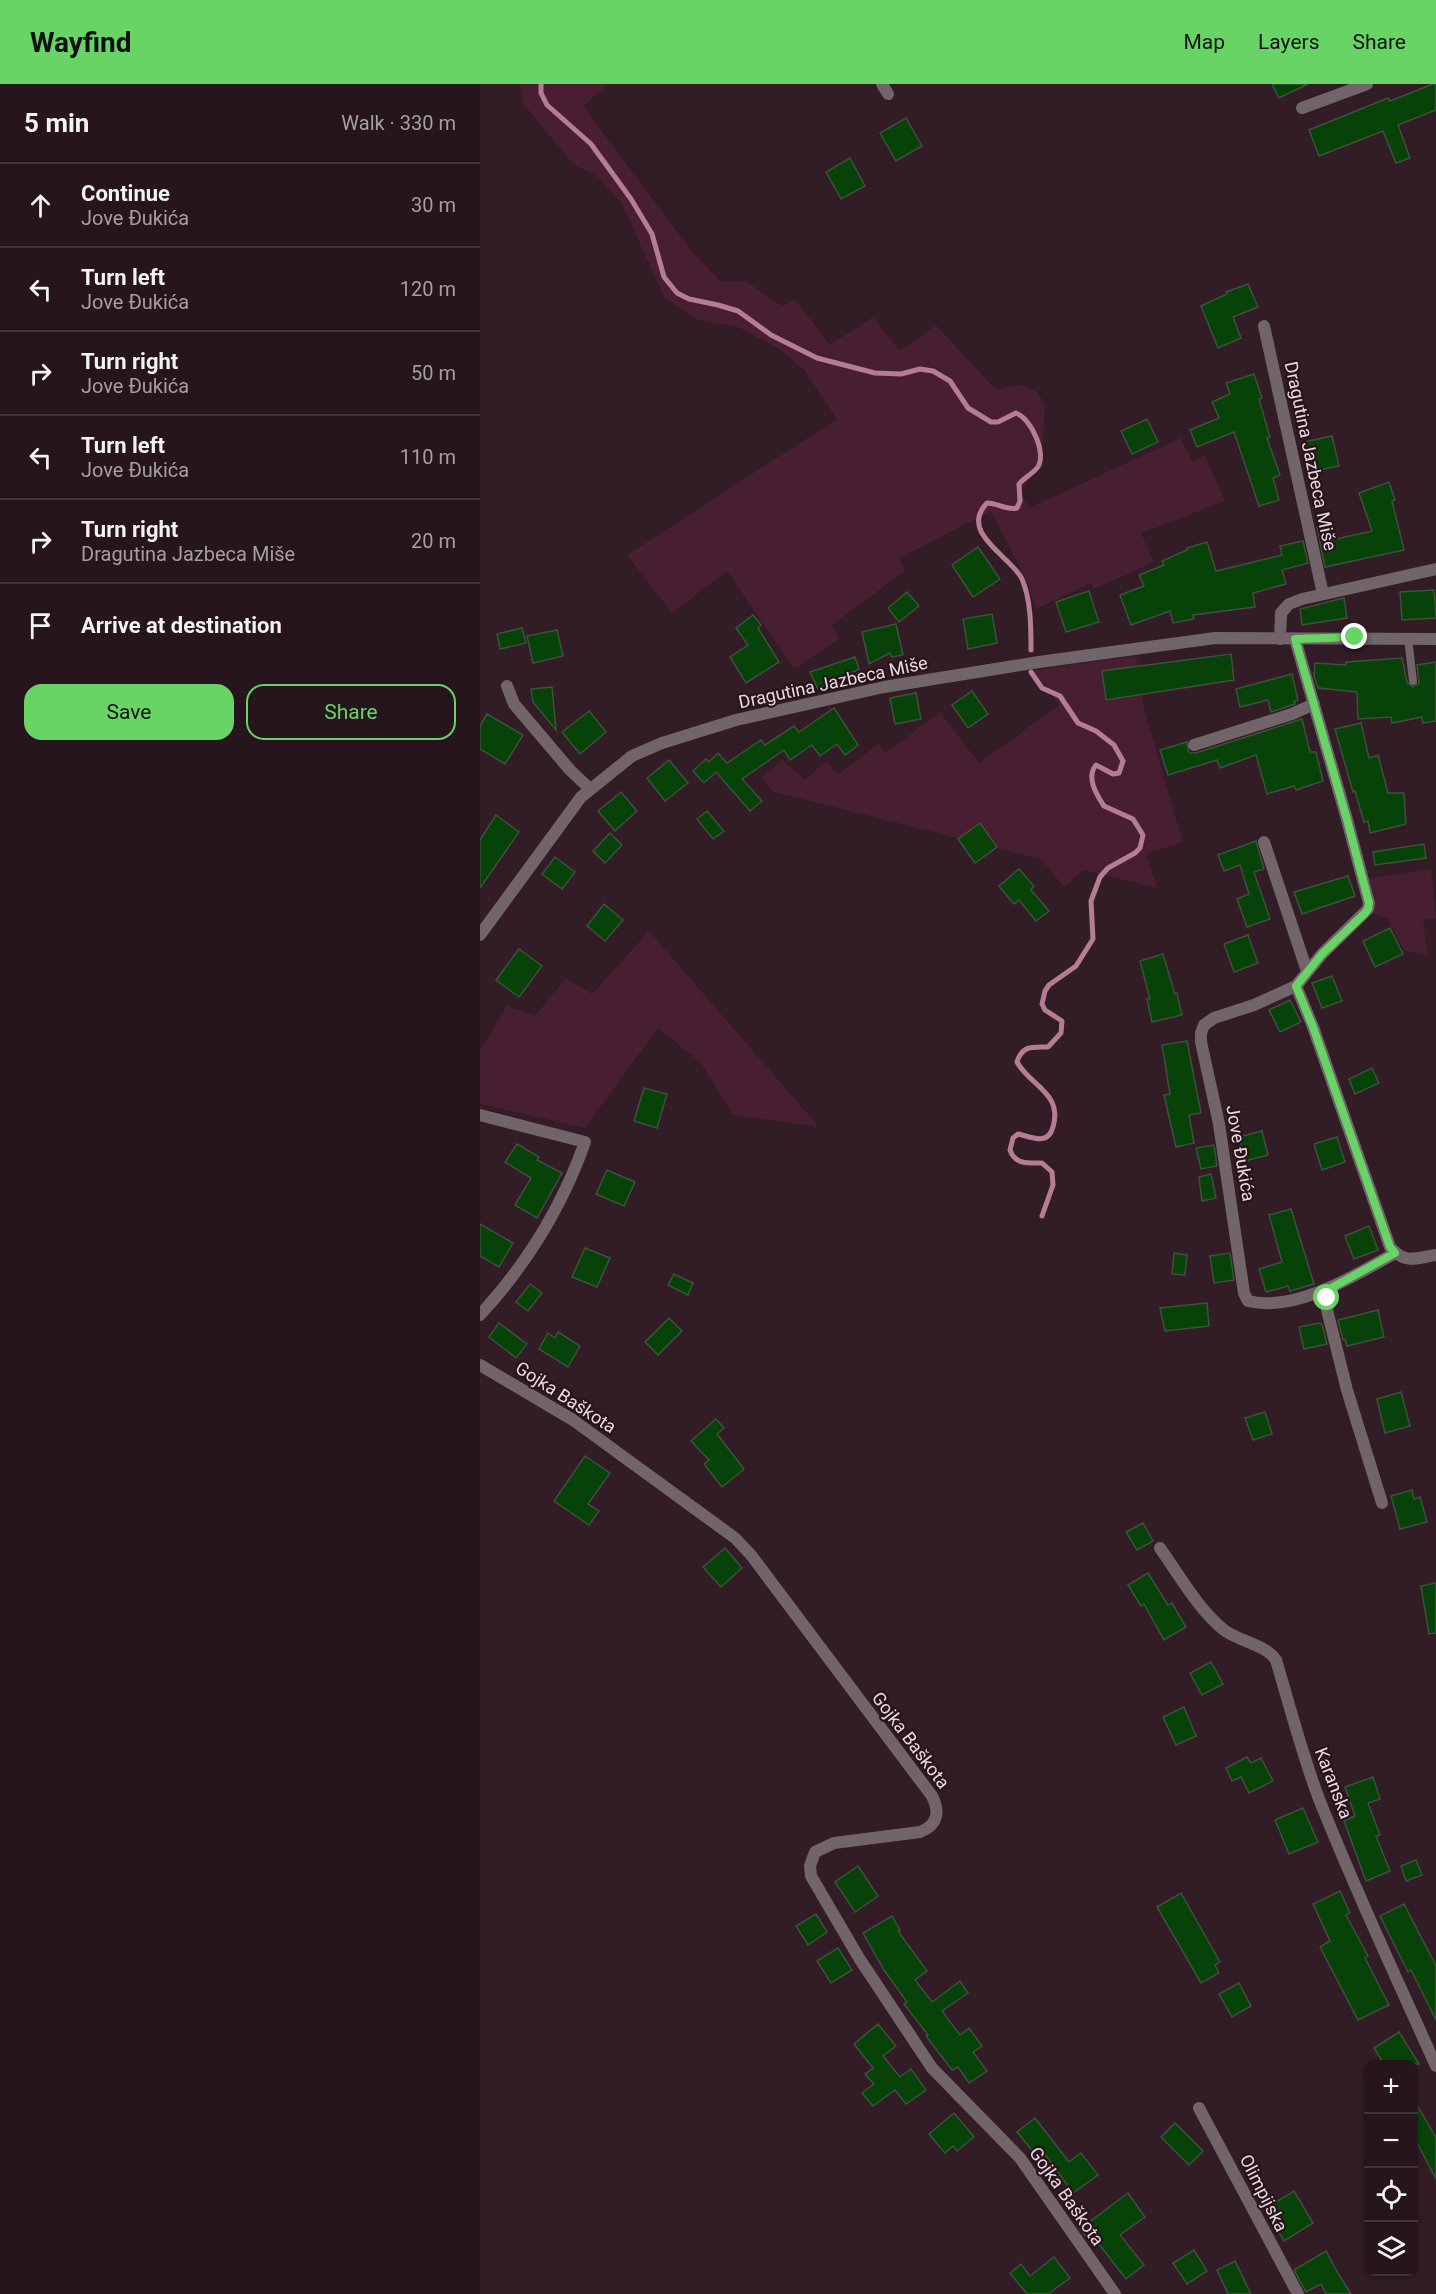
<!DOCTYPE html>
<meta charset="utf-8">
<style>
:root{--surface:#26151c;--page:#2e1e25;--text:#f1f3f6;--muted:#a49fa3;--line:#42343b;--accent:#68d465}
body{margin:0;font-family:Roboto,sans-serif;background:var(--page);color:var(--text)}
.controls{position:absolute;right:18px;bottom:18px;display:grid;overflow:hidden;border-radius:12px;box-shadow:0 2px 4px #0004}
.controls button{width:54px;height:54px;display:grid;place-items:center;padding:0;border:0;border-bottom:2px solid var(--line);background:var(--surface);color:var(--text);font:30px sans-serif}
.stop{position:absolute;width:18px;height:18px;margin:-14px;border:4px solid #68d465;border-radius:50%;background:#fff}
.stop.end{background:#68d465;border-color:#fff;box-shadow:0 2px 6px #0008}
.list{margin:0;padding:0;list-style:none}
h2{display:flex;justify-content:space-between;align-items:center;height:78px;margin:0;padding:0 24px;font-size:26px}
h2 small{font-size:20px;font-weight:400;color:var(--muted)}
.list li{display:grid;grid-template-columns:39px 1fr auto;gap:18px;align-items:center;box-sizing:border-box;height:84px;padding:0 24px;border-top:2px solid var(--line)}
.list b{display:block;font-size:22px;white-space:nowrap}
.list p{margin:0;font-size:20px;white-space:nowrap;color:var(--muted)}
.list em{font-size:20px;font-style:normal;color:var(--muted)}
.actions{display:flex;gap:12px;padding:18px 24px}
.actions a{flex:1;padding:14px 0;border:2px solid var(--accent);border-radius:18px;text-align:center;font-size:21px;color:var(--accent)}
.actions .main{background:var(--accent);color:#111}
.icon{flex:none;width:33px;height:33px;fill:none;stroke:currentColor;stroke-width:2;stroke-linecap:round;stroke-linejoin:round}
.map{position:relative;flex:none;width:956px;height:2210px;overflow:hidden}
header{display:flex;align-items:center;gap:36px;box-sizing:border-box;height:84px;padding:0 30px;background:var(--accent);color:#111}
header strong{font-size:28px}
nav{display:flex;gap:33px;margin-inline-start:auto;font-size:21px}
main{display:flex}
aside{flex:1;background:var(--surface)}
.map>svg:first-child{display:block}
</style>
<header>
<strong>Wayfind</strong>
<nav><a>Map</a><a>Layers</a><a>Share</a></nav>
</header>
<main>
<aside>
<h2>5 min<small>Walk · 330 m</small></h2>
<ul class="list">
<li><svg class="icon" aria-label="ahead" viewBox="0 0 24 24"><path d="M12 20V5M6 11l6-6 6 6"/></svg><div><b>Continue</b><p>Jove Đukića</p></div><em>30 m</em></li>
<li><svg class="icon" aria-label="left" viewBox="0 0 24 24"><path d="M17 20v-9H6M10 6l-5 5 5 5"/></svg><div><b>Turn left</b><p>Jove Đukića</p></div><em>120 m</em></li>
<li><svg class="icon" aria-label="right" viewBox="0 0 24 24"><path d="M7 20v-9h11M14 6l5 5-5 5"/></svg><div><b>Turn right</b><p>Jove Đukića</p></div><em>50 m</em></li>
<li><svg class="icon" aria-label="left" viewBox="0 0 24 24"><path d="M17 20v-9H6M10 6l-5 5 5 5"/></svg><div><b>Turn left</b><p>Jove Đukića</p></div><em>110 m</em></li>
<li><svg class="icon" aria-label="right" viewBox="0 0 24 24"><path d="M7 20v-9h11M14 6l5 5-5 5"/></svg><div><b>Turn right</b><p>Dragutina Jazbeca Miše</p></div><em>20 m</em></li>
<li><svg class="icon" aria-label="arrive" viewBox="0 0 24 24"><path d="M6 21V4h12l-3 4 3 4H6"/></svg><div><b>Arrive at destination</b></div></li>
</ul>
<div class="actions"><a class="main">Save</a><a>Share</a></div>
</aside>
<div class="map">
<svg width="956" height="2210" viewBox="0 0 956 2210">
<rect width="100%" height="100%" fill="#321c25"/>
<g fill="#481e31">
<polygon points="40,0 129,0 103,22 214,170 240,197 266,197 302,222 315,215 350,261 393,233 420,267 456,241 517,307 539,300 557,308 565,320 563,354 559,382 540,407 549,424 701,354 712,377 725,371 745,417 661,449 674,478 614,505 611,499 556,525 547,498 511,427 418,475 426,486 352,541 360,554 314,585 247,487 192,529 147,471 357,335 324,286 301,266 258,243 217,236 184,213 142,120 115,90 94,81 42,18"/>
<polygon points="656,572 664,625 703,758 666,770 677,804 604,786 584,803 561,775 294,708 281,694 302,676 325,696 346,677 358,691 398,660 406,669 460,628 499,679 579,621 553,586"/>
<polygon points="951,785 956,834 943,836 948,872 924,866 907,834 893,829 895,816 889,794"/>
<polygon points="169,847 339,1043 253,1031 221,979 178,944 105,1044 0,1020 0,967 27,922 55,932 86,894 112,910"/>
</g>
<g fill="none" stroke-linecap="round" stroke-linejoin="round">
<g stroke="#b47d94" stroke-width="5">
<path d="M61,0V9L67,21L111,60L151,115L172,150L184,193L197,209L209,215L238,221L258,227L291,251L337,274L395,289L421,290L440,285L453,287L470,297L488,324L511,338H518L536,329C551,334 568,371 557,384C552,390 544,394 539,400L540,417L537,424C527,427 518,419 507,419C478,449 532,473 542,495C551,516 551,543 551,566"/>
<path d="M551,588L562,604L580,612L598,639L616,647L634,661L643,677L639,689L633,690L616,681C606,693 616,710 624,722L653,735L663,751L660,764L655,769L628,784L620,793L611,817L613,855L596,882L569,901L565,907L562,920L565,926L582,937L581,949L568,963C553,963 542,961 537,978C550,1002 583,1009 573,1043C568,1062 552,1053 538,1050L533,1054L530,1066C535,1081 548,1079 562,1079L572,1088L573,1101L562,1132"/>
</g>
</g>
<g fill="#074209" stroke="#3f503e" stroke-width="1.5">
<polygon points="792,0 828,0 799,14"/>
<polygon points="953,0 956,0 956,26 918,41 930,74 916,79 903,47 839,72 829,46 908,14 910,17"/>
<polygon points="426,34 442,62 416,77 400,49"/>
<polygon points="370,74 385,102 361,115 346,88"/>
<polygon points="768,200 778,223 753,233 761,254 738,264 721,222 747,210 746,208"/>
<polygon points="774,290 782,314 779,315 790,353 787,354 800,391 793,394 799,416 779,422 754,348 717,363 710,346 739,334 732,318 750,310 746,299"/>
<polygon points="667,335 678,358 652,370 641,347"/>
<polygon points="852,352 859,382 830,388 824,358"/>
<polygon points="909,398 915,416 912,417 924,466 845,483 837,443 848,440 852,456 892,447 879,409"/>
<polygon points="823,457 828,479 802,486 806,500 773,509 775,523 713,531 714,535 693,539 690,527 651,541 640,511 664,502 659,491 684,481 682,477 707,466 707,464 727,458 736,487 802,471 800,462"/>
<polygon points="498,463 520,495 493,513 472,481"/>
<polygon points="954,506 956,534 922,536 920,508"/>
<polygon points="609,507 619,538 586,548 576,518"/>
<polygon points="427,508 439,522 419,538 408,524"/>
<polygon points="864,514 867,534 822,541 820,525"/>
<polygon points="512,530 517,559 488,565 483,535"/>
<polygon points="273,531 281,541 278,544 299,578 266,599 250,573 268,561 256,544"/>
<polygon points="416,540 423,571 412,573 410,569 389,580 382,548"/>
<polygon points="42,544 46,559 20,565 17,550"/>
<polygon points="77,546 83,572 53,579 47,552"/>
<polygon points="751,570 754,596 626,616 622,587"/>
<polygon points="375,573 379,585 338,605 330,588"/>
<polygon points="922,574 927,598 933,603 939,599 937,581 956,578 956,637 943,639 942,633 912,639 911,633 878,635 877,608 838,604 834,592 835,579 866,581 866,578"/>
<polygon points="812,590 818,616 814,617 815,620 791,628 788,616 760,623 756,605"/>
<polygon points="72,603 76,646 53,618 51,605"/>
<polygon points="492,607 508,630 488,644 472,621"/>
<polygon points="436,609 441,635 415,640 410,614"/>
<polygon points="354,624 378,661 365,671 357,660 340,672 332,661 310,676 304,666 262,695 282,717 270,727 236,688 224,699 213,687 226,675 229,678 238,669 247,679 281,656 285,661 314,642 319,648"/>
<polygon points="109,627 126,648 100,670 82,648"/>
<polygon points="7,630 43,651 25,680 0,665 0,642"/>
<polygon points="822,635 830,668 836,668 843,697 816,706 814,702 787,710 776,671 740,684 737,676 688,691 680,666 707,658 708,667 711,669 716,669"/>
<polygon points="881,639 889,674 898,671 908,709 924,709 926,740 890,749 888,737 884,738 875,707 873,708 855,645"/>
<polygon points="189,676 208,699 185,717 167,694"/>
<polygon points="141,708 157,727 135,747 118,727"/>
<polygon points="227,727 244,747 233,755 217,735"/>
<polygon points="16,731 39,748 0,804 0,756"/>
<polygon points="500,739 517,763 495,779 478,755"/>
<polygon points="130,749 142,761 125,779 113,767"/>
<polygon points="776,757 784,785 774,788 790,835 767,843 757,815 769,810 760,781 744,787 738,771"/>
<polygon points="944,760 946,774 895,781 893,768"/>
<polygon points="75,773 95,788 82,805 62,790"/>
<polygon points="539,785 554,802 551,806 569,827 556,837 539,816 534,820 519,802"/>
<polygon points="868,792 875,812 822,830 814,808"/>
<polygon points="124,820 143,836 125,857 107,842"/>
<polygon points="910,844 923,870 895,883 883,857"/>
<polygon points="768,851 778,879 754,888 744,860"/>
<polygon points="39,865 62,882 39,913 16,896"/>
<polygon points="683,870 695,910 697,909 702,931 672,938 667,915 670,915 660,877"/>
<polygon points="852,892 862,917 842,924 832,899"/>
<polygon points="810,916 821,938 800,948 789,926"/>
<polygon points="707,957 721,1029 709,1031 714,1059 696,1063 684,1011 690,1010 682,961"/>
<polygon points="892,984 899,999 875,1010 869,995"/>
<polygon points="164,1004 187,1010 177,1044 154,1037"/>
<polygon points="782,1047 788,1071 765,1077 759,1053"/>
<polygon points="857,1053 865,1078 842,1086 834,1060"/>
<polygon points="37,1060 59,1073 57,1076 82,1089 57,1134 35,1121 51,1094 25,1078"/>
<polygon points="734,1061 737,1082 721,1085 716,1064"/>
<polygon points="127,1086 155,1098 144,1122 116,1110"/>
<polygon points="731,1090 736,1114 722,1117 719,1093"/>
<polygon points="811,1125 834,1200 810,1207 808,1202 786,1208 779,1185 802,1178 789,1131"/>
<polygon points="0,1140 33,1159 19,1183 0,1172"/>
<polygon points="889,1142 898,1166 874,1175 865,1152"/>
<polygon points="105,1164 130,1174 117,1203 92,1193"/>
<polygon points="694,1169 707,1171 705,1191 692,1190"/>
<polygon points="750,1169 754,1196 734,1199 730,1172"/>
<polygon points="194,1190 213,1199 208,1211 188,1201"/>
<polygon points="50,1200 62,1209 48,1227 36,1218"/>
<polygon points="727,1219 729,1242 685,1247 680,1224"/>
<polygon points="898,1226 904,1253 867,1262 865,1255 863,1256 858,1236"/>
<polygon points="189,1234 202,1247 178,1271 165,1258"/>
<polygon points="19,1239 47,1260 36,1274 9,1253"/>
<polygon points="839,1239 842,1240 847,1260 824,1265 819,1243"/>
<polygon points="78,1248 100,1262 88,1283 59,1265 68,1249 75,1254"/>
<polygon points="921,1308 930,1342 905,1349 897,1315"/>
<polygon points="785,1328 792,1350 773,1356 765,1334"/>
<polygon points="236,1335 244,1344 237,1350 264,1385 242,1403 224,1380 229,1376 211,1357"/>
<polygon points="105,1372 130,1389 108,1420 119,1427 109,1441 74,1417"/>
<polygon points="932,1406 934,1415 940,1413 947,1438 920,1445 911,1412"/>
<polygon points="663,1439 673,1457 657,1466 646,1448"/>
<polygon points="245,1464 262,1484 241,1503 223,1483"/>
<polygon points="668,1489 688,1521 692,1519 706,1543 684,1556 664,1520 661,1522 648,1501"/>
<polygon points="956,1499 956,1549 949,1550 941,1502"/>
<polygon points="731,1578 743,1600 722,1611 710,1589"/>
<polygon points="704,1623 716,1652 696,1661 683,1633"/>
<polygon points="767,1673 771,1679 781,1674 793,1697 769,1709 761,1693 752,1697 746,1684"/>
<polygon points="893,1693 900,1715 888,1719 900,1751 896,1752 910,1787 886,1797 864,1737 875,1732 865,1703"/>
<polygon points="823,1724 838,1758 809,1770 795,1736"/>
<polygon points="936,1776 942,1791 926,1797 921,1782"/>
<polygon points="378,1782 398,1812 375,1828 355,1798"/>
<polygon points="860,1807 870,1829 866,1831 888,1872 885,1874 909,1921 878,1936 840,1863 850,1857 833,1820"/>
<polygon points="701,1809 740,1878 735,1881 739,1889 721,1899 677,1823"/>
<polygon points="924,1820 956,1882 956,1936 931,1886 928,1888 900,1832"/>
<polygon points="336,1830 347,1848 328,1861 316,1842"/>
<polygon points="412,1832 420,1846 418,1847 447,1887 435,1896 452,1918 480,1897 488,1909 462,1927 480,1951 489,1944 502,1962 493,1968 507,1987 489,1999 478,1983 472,1986 446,1952 448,1951 424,1920 427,1918 404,1886 383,1849"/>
<polygon points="358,1864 372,1886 351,1899 337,1877"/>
<polygon points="759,1899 771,1922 752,1933 739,1910"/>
<polygon points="398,1940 416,1962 403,1972 420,1993 431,1985 446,2006 426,2020 415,2006 393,2022 382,2009 394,2000 385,1990 393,1984 374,1960"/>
<polygon points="919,1948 939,1980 904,1980 894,1964"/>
<polygon points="933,2014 956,2054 956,2095 933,2051"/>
<polygon points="474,2029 494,2053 477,2067 473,2062 465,2069 449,2050"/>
<polygon points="555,2034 589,2078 601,2069 618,2091 593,2109 564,2069 558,2074 537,2048"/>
<polygon points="695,2039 723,2067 709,2081 681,2053"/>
<polygon points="814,2107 833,2139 804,2157 785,2125"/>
<polygon points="648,2109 665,2133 640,2151 664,2181 646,2195 618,2159 613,2162 600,2145"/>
<polygon points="714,2166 727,2187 707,2200 693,2179"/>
<polygon points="846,2167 856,2186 871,2210 846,2210 841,2200 826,2208 814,2186"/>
<polygon points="574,2173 590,2194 568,2210 547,2210 530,2189 541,2180 550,2192"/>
<polygon points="755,2177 771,2210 748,2210 737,2186"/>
</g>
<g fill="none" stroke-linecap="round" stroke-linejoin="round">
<polyline stroke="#716569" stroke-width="8" points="928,554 933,597"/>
<g stroke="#716569" stroke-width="12">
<polyline points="402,0 408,10"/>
<polyline points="822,24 887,0"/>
<polyline points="784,242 843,510"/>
<polyline points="800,555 801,529 809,520 822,515 956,485"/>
<path d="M815,555L866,732L889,819L888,825L842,870L816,902L774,921L734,934L724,941L721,949V958L739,1040L764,1209L768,1217C815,1229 876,1191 915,1169"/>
<polyline points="27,602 34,620 90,686 110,705"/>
<polyline points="714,661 812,630 834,620"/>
<polyline points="784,758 827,887"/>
<polyline points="0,851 101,713 152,672 182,659 256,636 404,603 559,578 735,554 956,555"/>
<path d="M816,902L833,943L910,1163C926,1181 935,1174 956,1171"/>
<path d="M0,1031L105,1058C82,1123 47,1180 0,1231"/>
<polyline points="853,1203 847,1214 847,1226 867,1306 902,1419"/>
<path d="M0,1281L93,1336L255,1454L271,1471L452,1712C460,1728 458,1741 440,1748L354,1759L335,1768L330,1782L331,1792L379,1874L452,1984L540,2074L635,2210"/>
<path d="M680,1464C699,1491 718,1525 744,1546C760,1558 785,1560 796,1576C810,1623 822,1670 839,1715C875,1806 916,1893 956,1982"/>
<polyline points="719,2024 818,2210"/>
</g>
</g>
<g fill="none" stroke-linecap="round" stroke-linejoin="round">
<polyline stroke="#68d465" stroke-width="8" points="847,1214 853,1203 915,1169 910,1163 833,943 816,902 842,870 884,830 888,825 889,819 866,732 815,555 875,553"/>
</g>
<g text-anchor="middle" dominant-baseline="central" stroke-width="4.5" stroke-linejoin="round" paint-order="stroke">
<g font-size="18" fill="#e9d9df" stroke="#28131c">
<text transform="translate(831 372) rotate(78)">Dragutina Jazbeca Miše</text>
<text transform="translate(353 598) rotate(-12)">Dragutina Jazbeca Miše</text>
<text transform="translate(761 1069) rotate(80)">Jove Đukića</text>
<text transform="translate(86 1313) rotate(33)">Gojka Baškota</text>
<text transform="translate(431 1656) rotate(53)">Gojka Baškota</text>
<text transform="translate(854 1699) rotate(69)">Karanska</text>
<text transform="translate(784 2109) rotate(63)">Olimpijska</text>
<text transform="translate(587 2112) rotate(55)">Gojka Baškota</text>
</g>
</g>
</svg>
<div class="controls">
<button>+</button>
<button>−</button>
<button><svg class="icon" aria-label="locate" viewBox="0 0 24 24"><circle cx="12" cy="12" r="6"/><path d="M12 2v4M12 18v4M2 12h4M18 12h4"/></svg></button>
<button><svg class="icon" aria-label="layers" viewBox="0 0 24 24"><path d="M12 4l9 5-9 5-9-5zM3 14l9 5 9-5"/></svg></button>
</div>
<div class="stop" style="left:847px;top:1214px"></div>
<div class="stop end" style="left:875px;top:553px"></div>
</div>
</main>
